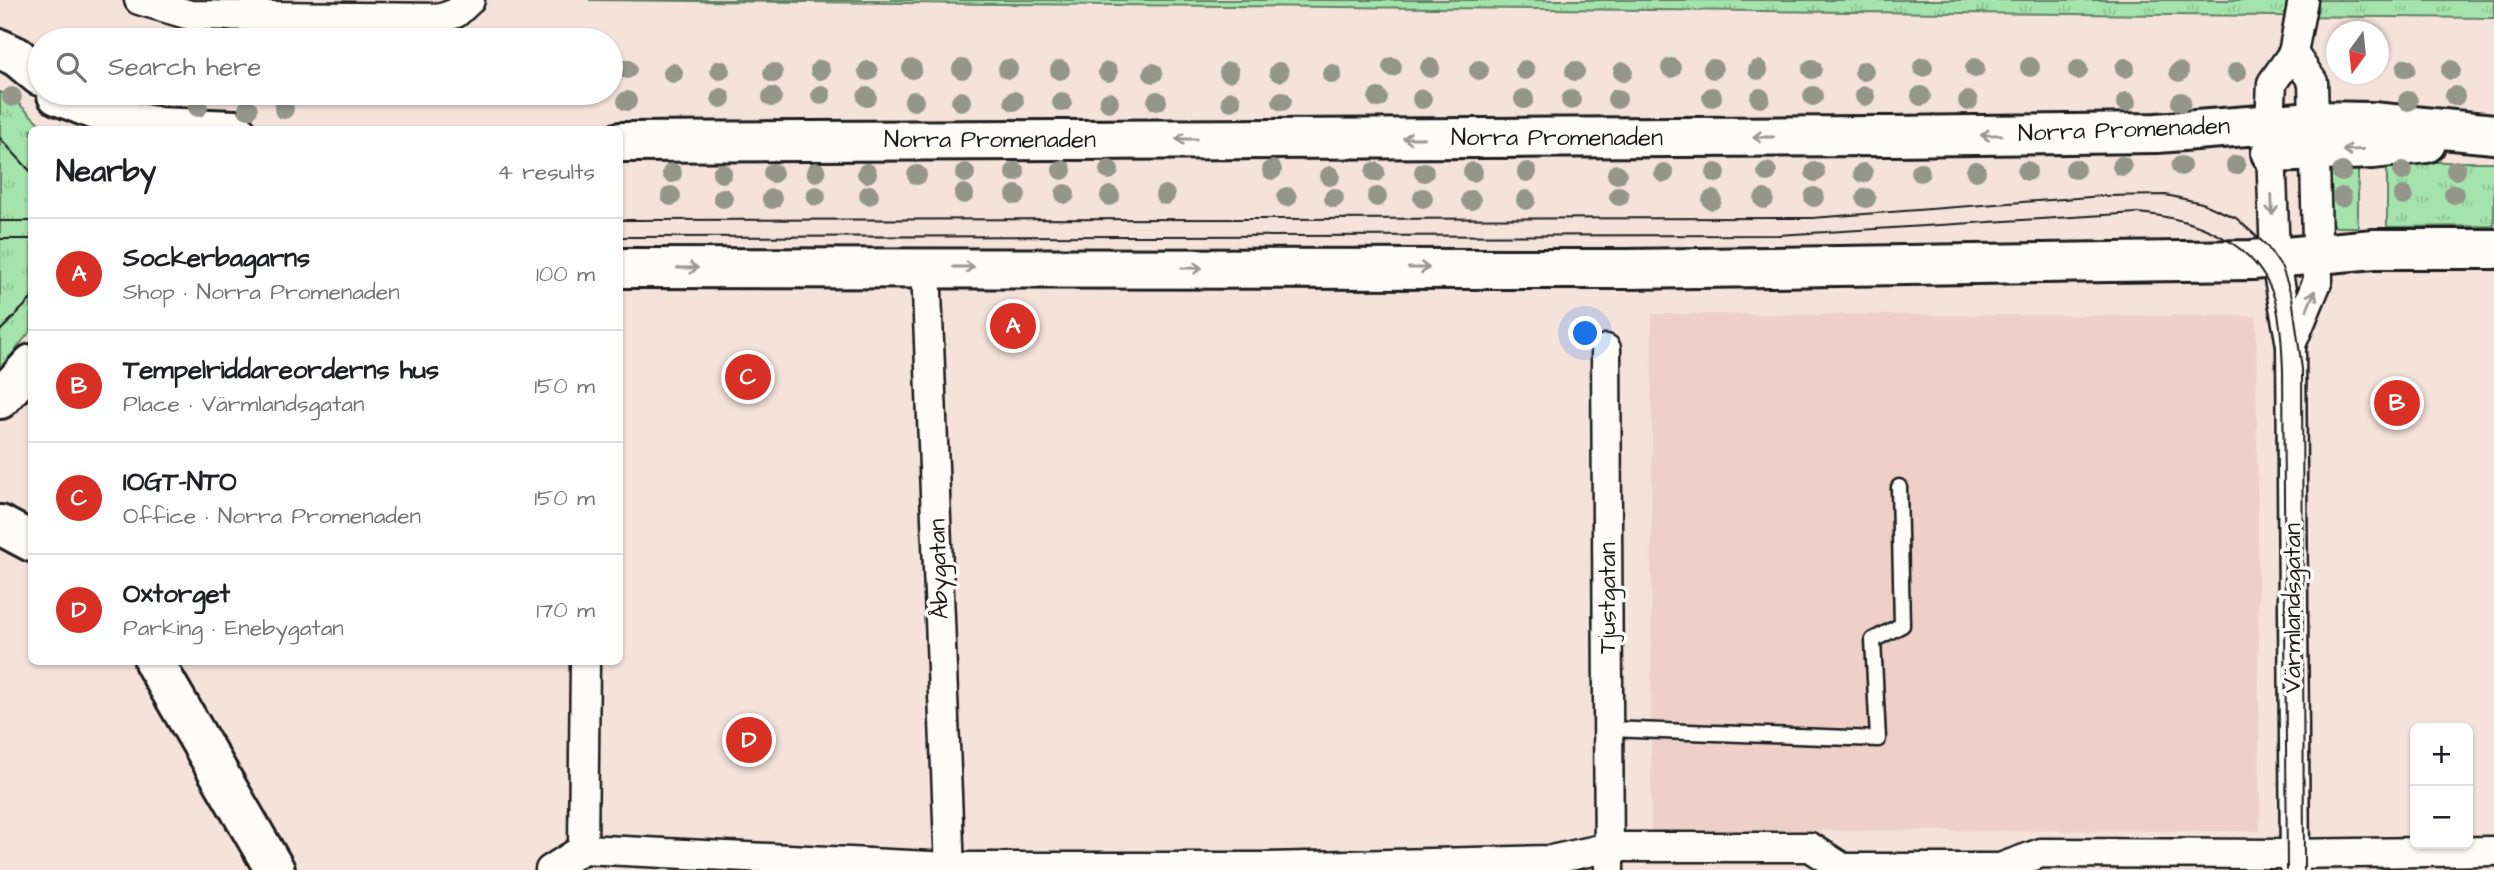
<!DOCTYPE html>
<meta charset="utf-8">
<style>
:root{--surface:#fff;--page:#f2f2f2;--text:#202124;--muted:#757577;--line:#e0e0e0;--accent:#d93025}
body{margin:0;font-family:"Architects Daughter",sans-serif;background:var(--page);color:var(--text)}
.controls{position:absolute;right:21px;bottom:21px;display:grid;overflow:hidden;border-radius:10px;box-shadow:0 2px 5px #0004}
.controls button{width:63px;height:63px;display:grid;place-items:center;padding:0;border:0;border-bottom:2px solid var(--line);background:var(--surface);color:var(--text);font:35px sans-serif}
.compass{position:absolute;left:2326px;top:21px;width:63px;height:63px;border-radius:50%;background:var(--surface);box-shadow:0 2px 5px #0004;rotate:195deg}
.you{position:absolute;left:1586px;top:334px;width:24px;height:24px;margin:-18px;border:5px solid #fff;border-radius:50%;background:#1a73e8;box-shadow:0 0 0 10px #1a73e833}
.badge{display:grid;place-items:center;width:46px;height:46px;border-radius:50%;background:var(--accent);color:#fff;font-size:23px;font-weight:700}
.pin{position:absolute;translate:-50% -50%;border:4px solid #fff;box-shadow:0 2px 7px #0006}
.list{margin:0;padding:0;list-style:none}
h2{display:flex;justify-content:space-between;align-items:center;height:91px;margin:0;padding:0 28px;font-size:30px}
h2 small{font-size:23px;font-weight:400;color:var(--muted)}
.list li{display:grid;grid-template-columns:46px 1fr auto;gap:21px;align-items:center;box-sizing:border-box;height:112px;padding:0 28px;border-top:2px solid var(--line)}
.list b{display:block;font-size:26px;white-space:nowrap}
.list p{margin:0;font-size:23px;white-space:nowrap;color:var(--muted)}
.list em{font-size:23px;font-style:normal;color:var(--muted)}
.icon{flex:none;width:38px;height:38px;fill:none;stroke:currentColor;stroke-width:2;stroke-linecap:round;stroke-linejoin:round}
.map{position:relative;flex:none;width:2494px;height:870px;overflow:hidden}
.search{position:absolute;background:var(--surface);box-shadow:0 2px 5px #0004;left:28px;top:28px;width:595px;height:77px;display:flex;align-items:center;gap:18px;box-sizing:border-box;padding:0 24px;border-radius:38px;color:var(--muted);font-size:26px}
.panel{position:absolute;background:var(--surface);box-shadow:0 2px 5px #0004;left:28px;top:126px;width:595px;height:539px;border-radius:10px}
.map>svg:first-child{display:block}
</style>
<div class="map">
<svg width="2494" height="870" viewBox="0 0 2494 870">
<defs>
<pattern id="grass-tufts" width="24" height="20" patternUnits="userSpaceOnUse" patternTransform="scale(1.75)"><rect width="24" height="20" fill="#a4e3ab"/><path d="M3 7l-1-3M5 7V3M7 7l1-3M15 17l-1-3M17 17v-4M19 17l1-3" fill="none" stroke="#8dc293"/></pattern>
</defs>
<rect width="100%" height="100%" fill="#f4e2db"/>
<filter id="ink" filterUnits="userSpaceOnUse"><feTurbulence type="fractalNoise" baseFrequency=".0143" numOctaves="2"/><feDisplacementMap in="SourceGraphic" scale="14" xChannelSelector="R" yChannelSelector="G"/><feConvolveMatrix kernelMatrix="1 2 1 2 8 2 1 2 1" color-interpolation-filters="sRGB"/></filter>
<g filter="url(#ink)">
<polygon fill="#eed0c8" points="1652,314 2256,316 2260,831 1651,830"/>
<g fill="url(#grass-tufts)" stroke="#608064" stroke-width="2">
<polygon points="589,0 2494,0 2494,18"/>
<polygon points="0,92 12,97 45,129 32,130 31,330 0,370"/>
<polygon points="2358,161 2358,227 2336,227 2330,222 2330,169"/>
<polygon points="2387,162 2494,162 2494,226 2387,227"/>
</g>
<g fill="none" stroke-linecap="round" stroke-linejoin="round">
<g stroke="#1c1c1c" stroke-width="19">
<polyline id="lane" points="1609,729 1878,739 1873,640 1902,625 1899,487"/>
</g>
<g stroke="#1c1c1c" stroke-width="33">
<g id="street">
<polyline points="139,0 190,15 442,18 456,13 470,0"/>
<polyline points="926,267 950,870"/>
<polyline points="2291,345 2318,280 2313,82 2293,53"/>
<polyline points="1606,349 1609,870"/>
<polyline points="583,849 585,662"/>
<polyline points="550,870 583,849 950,867 1267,867 1551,860 1610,847 1810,847 1843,868 2000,868 2041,853 2287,854 2494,851"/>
<polyline points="2295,870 2291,345 2275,257 2270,122 2272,83 2293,53 2303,0"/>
</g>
</g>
<g stroke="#1c1c1c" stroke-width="44">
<g id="secondary">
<polyline points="0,49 17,57 40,76"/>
<polyline points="57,95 118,119 159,127 235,130"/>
<polyline points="620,142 1888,136 2157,133 2313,121 2372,122 2494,134"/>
<polyline points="2271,153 2373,149 2426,143"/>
<polyline points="620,268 1625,269 2252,260 2374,249 2494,249"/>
<polyline points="0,399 32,364"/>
<polyline points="0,525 32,542"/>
<polyline points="154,662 275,870"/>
</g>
</g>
<use href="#lane" stroke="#fdfcf7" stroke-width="14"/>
<use href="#street" stroke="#fdfcf7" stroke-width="28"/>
<use href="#secondary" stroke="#fdfcf7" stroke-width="38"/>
<g stroke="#1c1c1c" stroke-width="2">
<polyline points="0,138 32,173"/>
<polyline points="620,220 1812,218 2103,196 2166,195 2202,203 2236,218 2266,245 2282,268 2292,297 2302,369 2304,870"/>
<polyline points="0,221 32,221"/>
<path d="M620,237L1778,235L2137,213C2194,218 2256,240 2275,300C2281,323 2282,347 2283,370L2287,870"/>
<polyline points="0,239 32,239"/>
<polyline points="0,331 32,298"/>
</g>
</g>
<g fill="#94968a">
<circle cx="1392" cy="67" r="10"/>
<circle cx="1923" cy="67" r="10"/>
<circle cx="2030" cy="67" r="10"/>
<circle cx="1430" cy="68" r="10"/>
<circle cx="1671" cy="68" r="10"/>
<circle cx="1975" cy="68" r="10"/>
<circle cx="2125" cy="68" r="10"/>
<circle cx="2406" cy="68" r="10"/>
<circle cx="627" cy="69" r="10"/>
<circle cx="912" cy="69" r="10"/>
<circle cx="962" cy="69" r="10"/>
<circle cx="1008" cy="69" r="10"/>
<circle cx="1713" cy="69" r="10"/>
<circle cx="1812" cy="69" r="10"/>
<circle cx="720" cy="70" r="10"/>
<circle cx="820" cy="70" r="10"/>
<circle cx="1060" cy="70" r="10"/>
<circle cx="1479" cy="70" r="10"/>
<circle cx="1525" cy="70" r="10"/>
<circle cx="1758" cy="70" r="10"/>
<circle cx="2078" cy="70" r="10"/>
<circle cx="2451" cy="70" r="10"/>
<circle cx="868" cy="71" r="10"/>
<circle cx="1575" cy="71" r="10"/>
<circle cx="1864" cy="71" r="10"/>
<circle cx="1108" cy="72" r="10"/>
<circle cx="1229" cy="72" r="10"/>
<circle cx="1279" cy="72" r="10"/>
<circle cx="1623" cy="72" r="10"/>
<circle cx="2179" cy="72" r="10"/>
<circle cx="2237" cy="72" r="10"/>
<circle cx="673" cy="73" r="10"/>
<circle cx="773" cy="73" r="10"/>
<circle cx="1153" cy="73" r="10"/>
<circle cx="1332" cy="74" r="10"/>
<circle cx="821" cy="95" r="10"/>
<circle cx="1813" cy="96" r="10"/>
<circle cx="1865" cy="96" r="10"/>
<circle cx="1921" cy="96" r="10"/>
<circle cx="2455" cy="96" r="10"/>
<circle cx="12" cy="97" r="10"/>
<circle cx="772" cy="97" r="10"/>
<circle cx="867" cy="97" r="10"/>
<circle cx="1712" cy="97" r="10"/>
<circle cx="721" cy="98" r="10"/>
<circle cx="1378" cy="98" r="10"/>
<circle cx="1760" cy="98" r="10"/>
<circle cx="1422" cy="99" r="10"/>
<circle cx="1524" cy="99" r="10"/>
<circle cx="1617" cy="99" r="10"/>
<circle cx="1571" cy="100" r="10"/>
<circle cx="627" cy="101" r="10"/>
<circle cx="914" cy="101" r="10"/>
<circle cx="961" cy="101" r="10"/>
<circle cx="1014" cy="101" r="10"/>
<circle cx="1157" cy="101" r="10"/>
<circle cx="1231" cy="101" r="10"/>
<circle cx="1282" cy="101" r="10"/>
<circle cx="1968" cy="101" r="10"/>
<circle cx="2408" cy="101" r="10"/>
<circle cx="1062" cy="102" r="10"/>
<circle cx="1109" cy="102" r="10"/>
<circle cx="2126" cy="102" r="10"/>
<circle cx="2181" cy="102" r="10"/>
<circle cx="198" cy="107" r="10"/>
<circle cx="248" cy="109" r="10"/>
<circle cx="284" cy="109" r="10"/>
<circle cx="2236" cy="165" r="10"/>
<circle cx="2122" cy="166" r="10"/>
<circle cx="2181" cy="166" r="10"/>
<circle cx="2075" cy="169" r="10"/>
<circle cx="1062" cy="170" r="10"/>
<circle cx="1109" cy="170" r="10"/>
<circle cx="1272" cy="170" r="10"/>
<circle cx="2456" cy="170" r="10"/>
<circle cx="1976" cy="171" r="10"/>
<circle cx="2027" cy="171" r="10"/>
<circle cx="2403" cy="171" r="10"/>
<circle cx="816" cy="172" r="10"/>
<circle cx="1015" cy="172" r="10"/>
<circle cx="1375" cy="172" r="10"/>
<circle cx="1424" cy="172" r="10"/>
<circle cx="1473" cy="172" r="10"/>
<circle cx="1527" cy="172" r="10"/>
<circle cx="1767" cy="172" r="10"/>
<circle cx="1815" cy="172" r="10"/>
<circle cx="1920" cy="172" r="10"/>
<circle cx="2342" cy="172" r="10"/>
<circle cx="672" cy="173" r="10"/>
<circle cx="722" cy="173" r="10"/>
<circle cx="773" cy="173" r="10"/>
<circle cx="867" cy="173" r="10"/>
<circle cx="965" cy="173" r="10"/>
<circle cx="1664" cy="173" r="10"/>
<circle cx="1716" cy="173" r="10"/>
<circle cx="1863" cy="173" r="10"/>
<circle cx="1617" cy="174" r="10"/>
<circle cx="917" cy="175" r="10"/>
<circle cx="1330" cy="176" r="10"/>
<circle cx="964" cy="194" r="10"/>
<circle cx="1065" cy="194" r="10"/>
<circle cx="2454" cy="194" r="10"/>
<circle cx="869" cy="195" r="10"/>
<circle cx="1016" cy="195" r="10"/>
<circle cx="1165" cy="195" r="10"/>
<circle cx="671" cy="196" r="10"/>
<circle cx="816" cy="196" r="10"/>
<circle cx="1110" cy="196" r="10"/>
<circle cx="1619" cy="196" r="10"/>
<circle cx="2403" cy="196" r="10"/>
<circle cx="1287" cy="197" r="10"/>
<circle cx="1377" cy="197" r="10"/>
<circle cx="1814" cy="197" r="10"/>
<circle cx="2342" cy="197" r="10"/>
<circle cx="723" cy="198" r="10"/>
<circle cx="1334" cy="198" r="10"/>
<circle cx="1423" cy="198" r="10"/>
<circle cx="1866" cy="198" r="10"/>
<circle cx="772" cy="199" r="10"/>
<circle cx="1764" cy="199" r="10"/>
<circle cx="1471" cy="200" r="10"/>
<circle cx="1526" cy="200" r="10"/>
<circle cx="1712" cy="200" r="10"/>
</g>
<defs><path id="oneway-shaft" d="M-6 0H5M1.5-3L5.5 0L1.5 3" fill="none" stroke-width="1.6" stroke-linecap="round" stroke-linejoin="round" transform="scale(1.75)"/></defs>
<g stroke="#989794">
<use href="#oneway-shaft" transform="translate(1991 135) rotate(179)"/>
<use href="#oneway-shaft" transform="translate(1763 137) rotate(180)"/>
<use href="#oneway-shaft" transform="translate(1413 138) rotate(180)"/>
<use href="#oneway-shaft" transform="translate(1186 139) rotate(180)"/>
<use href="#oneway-shaft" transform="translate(2353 150) rotate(177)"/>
<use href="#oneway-shaft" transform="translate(2272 205) rotate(88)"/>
<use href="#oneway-shaft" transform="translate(964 267)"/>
<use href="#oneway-shaft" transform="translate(688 268)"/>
<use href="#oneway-shaft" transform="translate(1192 268)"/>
<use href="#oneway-shaft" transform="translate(1419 268)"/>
<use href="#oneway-shaft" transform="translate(2311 300) rotate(-68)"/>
</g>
</g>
<g text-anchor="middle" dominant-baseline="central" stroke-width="7" stroke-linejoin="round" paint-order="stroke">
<g font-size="24" fill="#1c1c1c" stroke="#fdfcf7">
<text transform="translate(2124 130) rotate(-2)">Norra Promenaden</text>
<text x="1557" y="138">Norra Promenaden</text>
<text x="990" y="140">Norra Promenaden</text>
<text transform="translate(939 569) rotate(-92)">Åbygatan</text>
<text transform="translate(1608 598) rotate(-90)">Tjustgatan</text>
<text transform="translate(2293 608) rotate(-90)">Värmlandsgatan</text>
</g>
</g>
</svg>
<div class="controls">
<button>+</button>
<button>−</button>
</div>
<svg class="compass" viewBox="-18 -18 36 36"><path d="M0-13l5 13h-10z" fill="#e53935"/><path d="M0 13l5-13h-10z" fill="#757577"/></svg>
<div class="you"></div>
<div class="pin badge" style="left:1013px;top:326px">A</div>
<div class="pin badge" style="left:2397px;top:403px">B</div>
<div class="pin badge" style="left:748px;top:377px">C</div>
<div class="pin badge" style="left:749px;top:740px">D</div>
<div class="search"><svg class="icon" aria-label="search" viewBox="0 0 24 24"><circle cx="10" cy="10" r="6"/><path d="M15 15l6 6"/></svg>Search here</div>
<section class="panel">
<h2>Nearby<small>4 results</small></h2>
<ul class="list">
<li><span class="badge">A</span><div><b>Sockerbagarns</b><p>Shop · Norra Promenaden</p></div><em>100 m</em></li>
<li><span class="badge">B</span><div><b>Tempelriddareorderns hus</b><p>Place · Värmlandsgatan</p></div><em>150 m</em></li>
<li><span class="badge">C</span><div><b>IOGT-NTO</b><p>Office · Norra Promenaden</p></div><em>150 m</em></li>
<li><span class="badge">D</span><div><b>Oxtorget</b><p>Parking · Enebygatan</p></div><em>170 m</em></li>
</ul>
</section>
</div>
